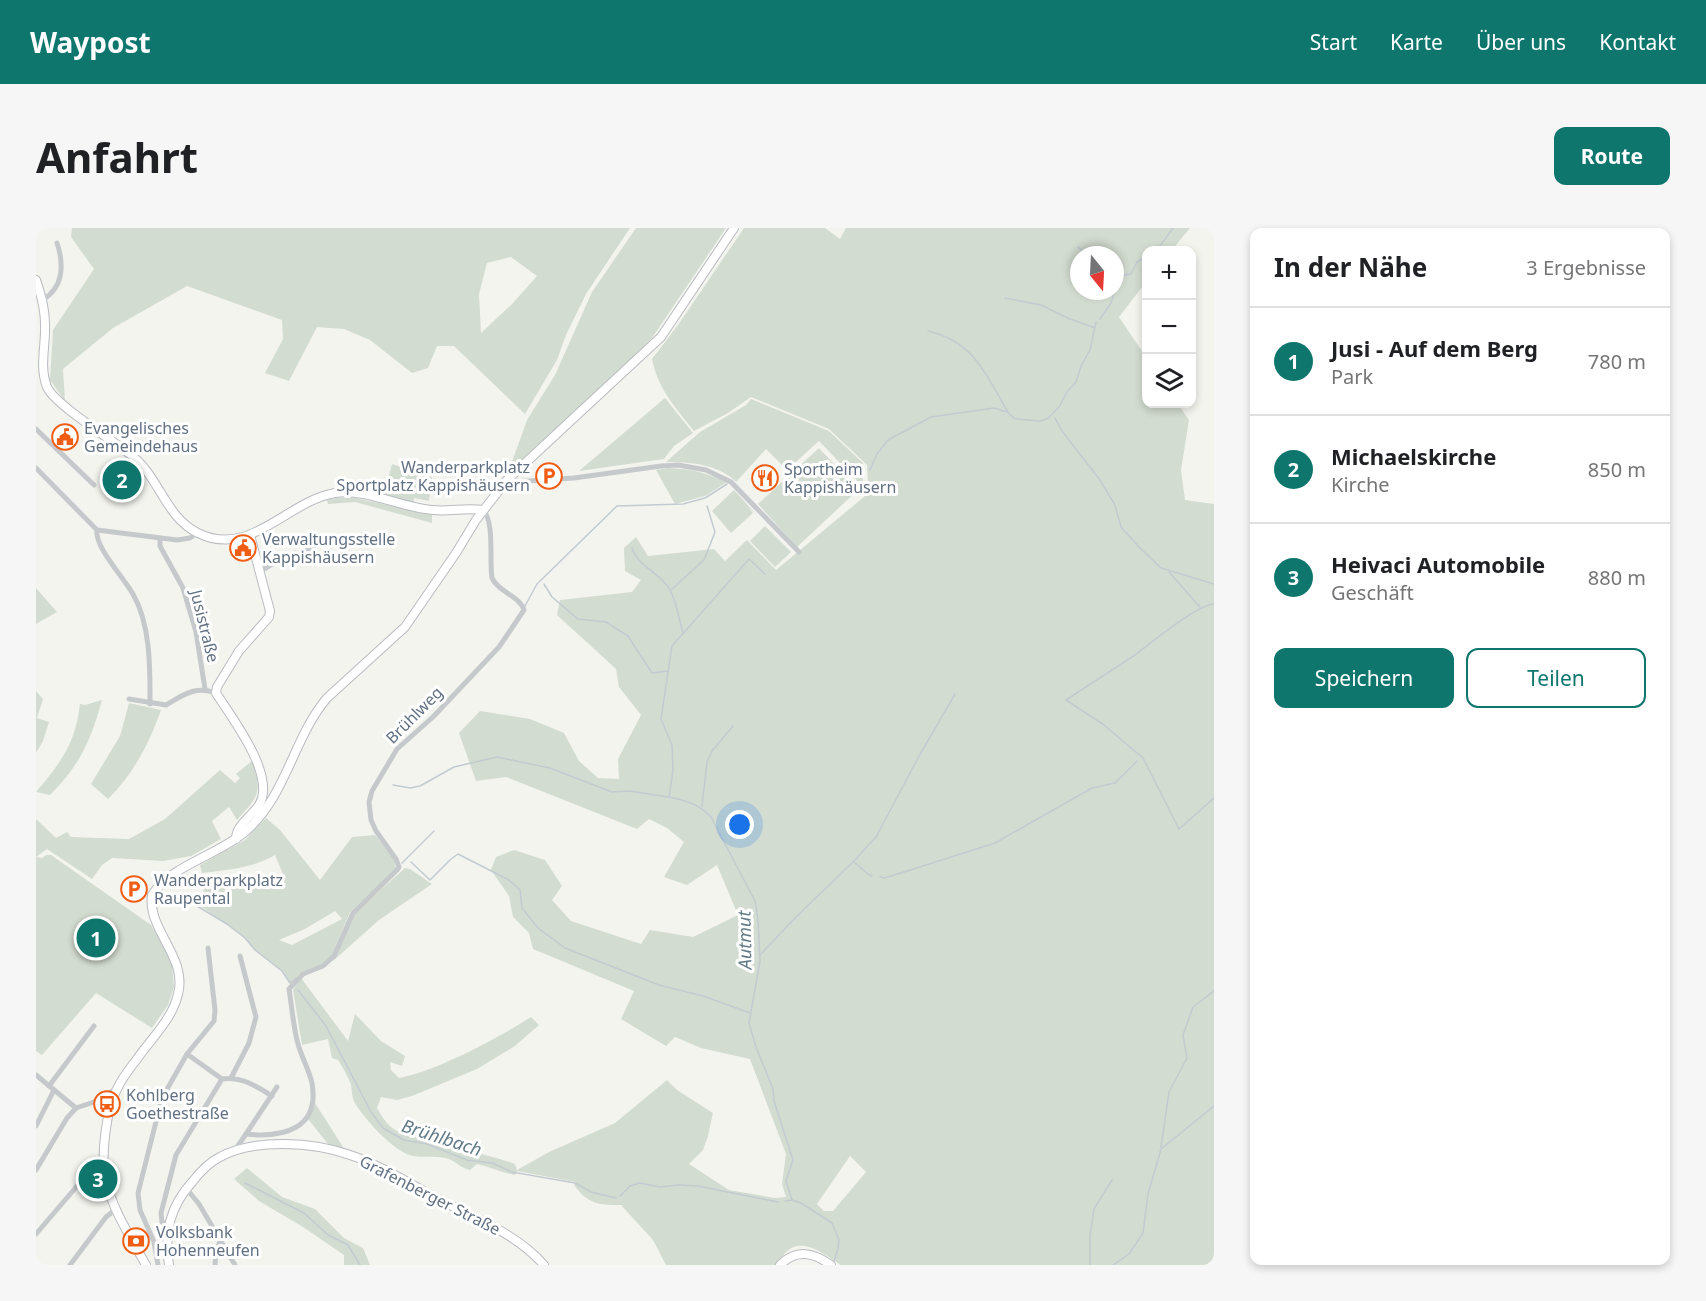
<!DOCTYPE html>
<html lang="de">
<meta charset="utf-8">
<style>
:root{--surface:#fff;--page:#f6f6f6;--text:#202124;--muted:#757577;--line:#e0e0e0;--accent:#0f766e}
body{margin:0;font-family:"Noto Sans",sans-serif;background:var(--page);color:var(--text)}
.controls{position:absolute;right:18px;top:18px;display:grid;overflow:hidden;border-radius:12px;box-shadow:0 3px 9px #0003}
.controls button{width:54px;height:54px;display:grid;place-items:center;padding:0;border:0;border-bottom:2px solid var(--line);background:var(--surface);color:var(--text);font:30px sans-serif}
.compass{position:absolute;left:1034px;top:18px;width:54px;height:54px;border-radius:50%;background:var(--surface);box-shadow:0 3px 9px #0003;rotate:162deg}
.you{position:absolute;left:704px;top:597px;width:21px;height:21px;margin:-15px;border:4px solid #fff;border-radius:50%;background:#1a73e8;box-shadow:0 0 0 9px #1a73e833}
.badge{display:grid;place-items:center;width:39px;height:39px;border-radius:50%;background:var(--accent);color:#fff;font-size:20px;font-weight:700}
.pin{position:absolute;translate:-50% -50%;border:3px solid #fff;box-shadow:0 2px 6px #0006}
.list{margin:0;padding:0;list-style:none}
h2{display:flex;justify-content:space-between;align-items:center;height:78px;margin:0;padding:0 24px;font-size:26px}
h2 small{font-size:20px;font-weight:400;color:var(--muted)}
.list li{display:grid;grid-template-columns:39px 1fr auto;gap:18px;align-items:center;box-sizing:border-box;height:108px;padding:0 24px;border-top:2px solid var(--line)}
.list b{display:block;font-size:22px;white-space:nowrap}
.list p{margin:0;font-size:20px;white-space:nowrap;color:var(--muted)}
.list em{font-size:20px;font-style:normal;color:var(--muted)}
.actions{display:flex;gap:12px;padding:18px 24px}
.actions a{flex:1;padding:14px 0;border:2px solid var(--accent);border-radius:12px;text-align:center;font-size:21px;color:var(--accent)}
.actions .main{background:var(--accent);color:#fff}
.icon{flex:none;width:33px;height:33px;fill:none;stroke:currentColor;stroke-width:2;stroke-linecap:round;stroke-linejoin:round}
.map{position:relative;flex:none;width:1178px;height:1037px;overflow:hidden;border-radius:12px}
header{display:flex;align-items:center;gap:36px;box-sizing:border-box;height:84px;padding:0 30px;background:var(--accent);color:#fff}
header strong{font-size:28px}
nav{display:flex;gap:33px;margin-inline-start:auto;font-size:21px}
.intro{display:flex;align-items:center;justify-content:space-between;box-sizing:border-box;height:144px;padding:0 36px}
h1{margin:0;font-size:42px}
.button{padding:15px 27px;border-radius:12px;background:var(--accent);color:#fff;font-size:21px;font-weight:700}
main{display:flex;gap:36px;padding:0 36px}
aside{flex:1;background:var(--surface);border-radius:12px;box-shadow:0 3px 9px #0003}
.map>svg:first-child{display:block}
</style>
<header>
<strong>Waypost</strong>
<nav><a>Start</a><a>Karte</a><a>Über uns</a><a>Kontakt</a></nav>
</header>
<div class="intro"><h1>Anfahrt</h1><a class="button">Route</a></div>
<main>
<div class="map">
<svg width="1178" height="1037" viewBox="0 0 1178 1037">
<rect width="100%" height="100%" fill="#f4f4ef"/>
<g fill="#d3dcd0" fill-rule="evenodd">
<path d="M36,0H594L550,66L530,107L521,132L489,186L418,118H401L392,140L376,145L334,112L308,101L281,99L253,153L229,145L247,111L246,92L151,58L77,100L27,141L29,173L14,152L17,102L58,41L35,9ZM475,29L501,48L476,76L445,105L443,66L451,35Z"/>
<polygon points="600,0 690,0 616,110 571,155 472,245 491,192 519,147 556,64"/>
<path d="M708,0H789L804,11L810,0H1154L1136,22H1110V54L1083,89L1110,129V176H1142L1153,192L1145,242L1149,272L1178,276V1037H805C789,1027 766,1007 749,1025C746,1029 743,1033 740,1037H630L617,1012L585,977C562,977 552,976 538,957L540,954L481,943L479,947C466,945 454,939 441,936L434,942C424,940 421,934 413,931C401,927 389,930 377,928C359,925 328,891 319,875C316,870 316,863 315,857C312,848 307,840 302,832L296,830L292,811L266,817L257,762L265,750L312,813L319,786L345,813L369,828L366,838L354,834L355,842L363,850C401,843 462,810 495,789L503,797L479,818L441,841L376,868L361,872L345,869L341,880C345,887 349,894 355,899C363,906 375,907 385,910C416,920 448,925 479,936L481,942L513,924L579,895L631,852L641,862L677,885L672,908L667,922L653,936L693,962L739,970L750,969L746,956L750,926L714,831L665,820L639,809L630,818L585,791L598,763L497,721L493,705L477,689L473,668L455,642L460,629L478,622L509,632L526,658L516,672L535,693L605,716L614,702L657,709L702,687L681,637L651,657L628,649L648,614L631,600L613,591L601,601L470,549L440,553L423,505L444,483L494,491L528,505L543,533L562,550L583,551L582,531L605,487L583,459L580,441L521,387L524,372L596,364L605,352L589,343L588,320L600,309L612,328L678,321L689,333L711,312L740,342L829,268L832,256L831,237L793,201L715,169L692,185L658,203C639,179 622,161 616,131L642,97ZM1043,27H1079V63H1043ZM814,928L830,944L797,983H788L781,976Z"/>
<polygon points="629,170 657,205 638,218 628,231 543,243"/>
<path d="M715,171L793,203L827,235V259L783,213L751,242L730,221L700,254C683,236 653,234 630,234L664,204L710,177Z"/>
<polygon points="783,220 822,262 761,319 722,276"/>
<polygon points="356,236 396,249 393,273 378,270 377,275 348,267"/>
<path d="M633,240C655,241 671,245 691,254L669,268L639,276L620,242Z"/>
<polygon points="698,262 721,287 711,278 717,285 695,305 676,283"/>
<polygon points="300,270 319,270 396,287 396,295 319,274 292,276 291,272"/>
<polygon points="729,298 755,324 739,339 714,313"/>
<polygon points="0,360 21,384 0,396"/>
<polygon points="0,463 7,471 1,490 13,494 7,513 0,525"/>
<path d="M66,472C55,512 44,537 14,567L0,564C26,533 39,516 44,476L49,477Z"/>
<path d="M93,475L125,482C113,516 98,545 72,571L55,556L84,508Z"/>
<path d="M216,533C227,565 223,567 201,592L193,579L176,593L185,611L155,628L127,633L76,630L66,637L56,651L11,621L0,629V591L20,610L31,604L35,609L93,611L129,591L184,542L199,555L204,550L200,546Z"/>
<path d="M230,590L244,602L284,652L316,609L339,607L358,631L360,641L314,684L296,727L286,736L266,744L254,755L246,743L219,722L209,710L166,679L168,659L213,657L247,646L239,627C217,640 192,642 166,645L164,637L209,612ZM299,683L306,691L256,717L243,712L269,701Z"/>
<polygon points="10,627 15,627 115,697 128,718 136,737 138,759 132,777 116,800 60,765 6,827 0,823 0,629 6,630"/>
<polygon points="369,640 374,641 396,656 343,692 297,733 320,684"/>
<polygon points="279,875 307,919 292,916 272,891"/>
<polygon points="211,940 246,969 279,981 308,1010 327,1020 334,1037 308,1037 308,1027 267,999 223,973 198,951"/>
</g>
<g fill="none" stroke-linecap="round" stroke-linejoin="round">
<g stroke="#c2cbd1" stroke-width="1.5">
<polyline points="1042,19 1050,27"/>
<polyline points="1121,22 1137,0"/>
<polyline points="1079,51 1083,48 1095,46 1101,34 1110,29"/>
<polyline points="1079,62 1082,51"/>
<polyline points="969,70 1005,77 1034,91 1059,100"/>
<polyline points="1064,91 1075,75 1079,63"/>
<path d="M892,103C939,114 950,147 972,184"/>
<polyline points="1019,190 1026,203 1064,252 1079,277 1085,299 1103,319 1125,340 1178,356"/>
<polyline points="834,242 841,226 852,212 895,189 958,180 971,184 979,191 1004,193 1011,191 1023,179 1031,164 1040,154 1045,138 1054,122 1060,94"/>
<path d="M596,320C602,339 624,344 634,362C641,374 643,392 647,405"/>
<polyline points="1133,344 1164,379"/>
<path d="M729,346L713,331L636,418L625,491L636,517L637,542L633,569C650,573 663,576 675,589L719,673L722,691L724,733L713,795L720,819L737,861L738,873L757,932L750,953L756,972L765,975L796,995L803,1012L802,1021L797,1036"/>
<polyline points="508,356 516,369 542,391 570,394 592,408 616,445 632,443"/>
<polyline points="636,361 668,332 679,304 671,278"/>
<polyline points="489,378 501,356 581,278 647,276 669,270 691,256"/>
<path d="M1100,426C1115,415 1162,376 1178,376"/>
<polyline points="1099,427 1030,472 1068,497 1107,530 1143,601 1178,570"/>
<polyline points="357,557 374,560 384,558 418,539 461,529 514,540 576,564 594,563 632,569"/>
<polyline points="666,578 671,534 676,523 697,498"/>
<polyline points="375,634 394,652 415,631 422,626 473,652 484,662 486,680 502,700 529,720 623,757 667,768 714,785"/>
<polyline points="818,634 832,646 836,648"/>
<polyline points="366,635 398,603"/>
<polyline points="844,649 849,650 959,615 1056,560 1079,555 1101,533"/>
<polyline points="161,678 191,696 209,710 219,722 246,743 254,755 260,750"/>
<polyline points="724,727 758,691 818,633 840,609 882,530 919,466"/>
<polyline points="262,762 290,798 335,884 347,900 368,912 391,916 431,932 456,935 476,944 539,955 555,964 580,970"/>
<polyline points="1125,919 1133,864 1151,830 1147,807 1157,779 1178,763"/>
<polyline points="209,955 268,985 292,1007 312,1017 324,1037"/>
<polyline points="584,968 594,958 604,955 624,959 642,957 662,958 742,974"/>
<polyline points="749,973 756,972"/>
<polyline points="1054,1037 1054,1007 1058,981 1076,952"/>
<polyline points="1077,1037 1093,1026 1107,1005 1112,966 1125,921 1178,878"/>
</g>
<g stroke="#b8bbc0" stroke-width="10">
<g id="secondary">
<path d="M0,52C5,66 9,81 9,96C10,118 3,138 11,159C18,176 78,213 95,227C123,248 129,289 162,305C214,331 251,273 299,265C330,260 366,280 397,282C414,284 430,279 447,282"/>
<path d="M200,611C200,597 216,588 223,577C241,548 196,490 180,465L181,459L203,423L233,389L234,383L214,307"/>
<path d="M110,1037C95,1010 76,981 69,950C65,927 70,882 81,861C86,850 94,840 101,831C115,811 137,790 142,766C152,729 111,702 116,667C135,637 183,627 210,603C251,567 257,510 291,470L369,399L420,325L440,292L471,252L625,109L698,0"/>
<path d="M133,1037C128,1004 134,978 157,953C164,944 174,934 184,929C218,910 278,914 314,927C347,938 377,958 408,974C443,992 482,1007 508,1037"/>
<path d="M744,1037C761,1020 778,1025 795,1037"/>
</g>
</g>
<g stroke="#c6c9cc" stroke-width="5">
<path d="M6,72C28,60 28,36 21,15"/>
<polyline points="0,201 58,257"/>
<polyline points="0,240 61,302 141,312 154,310 161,305"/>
<polyline points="471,252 477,254 538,250 625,238 642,237 670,242 695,254 763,324"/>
<path d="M61,302C58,318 88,350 97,366C115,398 114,440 114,476"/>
<polyline points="124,311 124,318 147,360 160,404 169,461"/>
<polyline points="223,344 250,328 259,325 261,328 281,317"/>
<path d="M93,471L130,477C147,467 160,457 180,465"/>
<path d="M151,826L186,851C205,848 220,858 236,868"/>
<polyline points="0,847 40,880"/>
<polyline points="195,850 213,815 220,789 204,728"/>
<polyline points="13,858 58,798"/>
<polyline points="0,898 18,862"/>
<polyline points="210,906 241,859"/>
<path d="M199,922L210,906C247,910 284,901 276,855C273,842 266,830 262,816C257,798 256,779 253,761L267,746L287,738L298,728L317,685L361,642L363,639L360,631L340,603L335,592L333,574L336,563L361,521L397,489L463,419L488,382C484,368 462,364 456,350C453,333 459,294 447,282"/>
<polyline points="0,942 31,890 40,880 58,874 80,861"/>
<polyline points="150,960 163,976 199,1037"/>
<polyline points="131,998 126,994 125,985 140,927 186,851"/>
<polyline points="0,1006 59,937 68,932"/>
<polyline points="34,1037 70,989 80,981"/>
<polyline points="122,1037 118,1014 104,982 102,965 126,870 151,826 178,793 179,782 172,720"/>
<polyline points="179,1037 180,1023 185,1011"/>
</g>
<use href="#secondary" stroke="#fff" stroke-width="8"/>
</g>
<defs>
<g id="civic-ring" transform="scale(1.35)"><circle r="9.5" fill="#fff" stroke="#f05d14" stroke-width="1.5"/><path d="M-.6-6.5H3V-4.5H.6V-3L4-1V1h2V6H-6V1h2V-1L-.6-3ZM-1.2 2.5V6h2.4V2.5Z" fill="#f05d14"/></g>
<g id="parking-ring" transform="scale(1.35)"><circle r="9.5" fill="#fff" stroke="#f05d14" stroke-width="1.5"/><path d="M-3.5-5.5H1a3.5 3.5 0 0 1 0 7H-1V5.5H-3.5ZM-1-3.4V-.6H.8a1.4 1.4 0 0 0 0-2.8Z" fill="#f05d14"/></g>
<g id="restaurant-ring" transform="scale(1.35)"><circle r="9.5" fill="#fff" stroke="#f05d14" stroke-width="1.5"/><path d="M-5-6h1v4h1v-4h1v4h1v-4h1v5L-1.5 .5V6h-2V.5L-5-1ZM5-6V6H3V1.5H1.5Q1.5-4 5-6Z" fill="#f05d14"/></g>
<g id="bus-ring" transform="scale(1.35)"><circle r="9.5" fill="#fff" stroke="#f05d14" stroke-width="1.5"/><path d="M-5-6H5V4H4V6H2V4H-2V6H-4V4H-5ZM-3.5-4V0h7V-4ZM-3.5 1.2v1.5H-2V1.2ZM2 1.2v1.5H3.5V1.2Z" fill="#f05d14"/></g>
<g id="bank-ring" transform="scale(1.35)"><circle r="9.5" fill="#fff" stroke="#f05d14" stroke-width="1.5"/><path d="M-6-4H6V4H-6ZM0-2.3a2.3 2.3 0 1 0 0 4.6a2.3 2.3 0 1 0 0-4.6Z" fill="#f05d14"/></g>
</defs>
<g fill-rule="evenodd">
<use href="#civic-ring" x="29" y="209"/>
<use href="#parking-ring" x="513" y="248"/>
<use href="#restaurant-ring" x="729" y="250"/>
<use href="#civic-ring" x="207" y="320"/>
<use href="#parking-ring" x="98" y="661"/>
<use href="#bus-ring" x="71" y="876"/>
<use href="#bank-ring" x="100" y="1013"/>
</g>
<g text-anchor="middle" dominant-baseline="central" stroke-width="6" stroke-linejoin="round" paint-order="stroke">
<g font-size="16" fill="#617083" stroke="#fff" text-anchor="start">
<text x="48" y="200">Evangelisches<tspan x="48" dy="18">Gemeindehaus</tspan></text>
<text x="494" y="239" text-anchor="end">Wanderparkplatz<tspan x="494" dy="18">Sportplatz Kappishäusern</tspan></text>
<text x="748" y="241">Sportheim<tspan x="748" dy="18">Kappishäusern</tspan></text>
<text x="226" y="311">Verwaltungsstelle<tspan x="226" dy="18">Kappishäusern</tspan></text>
<text x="118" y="652">Wanderparkplatz<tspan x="118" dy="18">Raupental</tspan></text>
<text x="90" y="867">Kohlberg<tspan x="90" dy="18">Goethestraße</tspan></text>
<text x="120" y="1004">Volksbank<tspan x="120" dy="18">Hohenneufen</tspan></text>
</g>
<g font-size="16" fill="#617083" stroke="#fff">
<text transform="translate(169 398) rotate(76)">Jusistraße</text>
<text transform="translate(378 487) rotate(-45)">Brühlweg</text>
<text transform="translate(394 967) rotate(27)">Grafenberger Straße</text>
</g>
<g font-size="18" font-style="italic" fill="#617a88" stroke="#fff">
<text transform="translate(708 712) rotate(-91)">Autmut</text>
<text transform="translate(406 909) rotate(18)">Brühlbach</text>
</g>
</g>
</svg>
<div class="controls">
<button>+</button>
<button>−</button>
<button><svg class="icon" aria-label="layers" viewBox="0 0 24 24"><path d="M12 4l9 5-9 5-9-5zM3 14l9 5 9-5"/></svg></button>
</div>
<svg class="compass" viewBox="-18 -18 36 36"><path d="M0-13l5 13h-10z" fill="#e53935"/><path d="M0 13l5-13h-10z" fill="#757577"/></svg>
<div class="you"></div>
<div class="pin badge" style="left:60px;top:710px">1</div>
<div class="pin badge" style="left:86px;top:252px">2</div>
<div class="pin badge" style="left:62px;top:951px">3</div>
</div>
<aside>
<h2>In der Nähe<small>3 Ergebnisse</small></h2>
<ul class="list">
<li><span class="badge">1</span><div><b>Jusi - Auf dem Berg</b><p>Park</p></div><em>780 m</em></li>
<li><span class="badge">2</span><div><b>Michaelskirche</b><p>Kirche</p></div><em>850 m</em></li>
<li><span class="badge">3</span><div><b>Heivaci Automobile</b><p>Geschäft</p></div><em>880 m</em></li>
</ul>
<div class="actions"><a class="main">Speichern</a><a>Teilen</a></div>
</aside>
</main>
